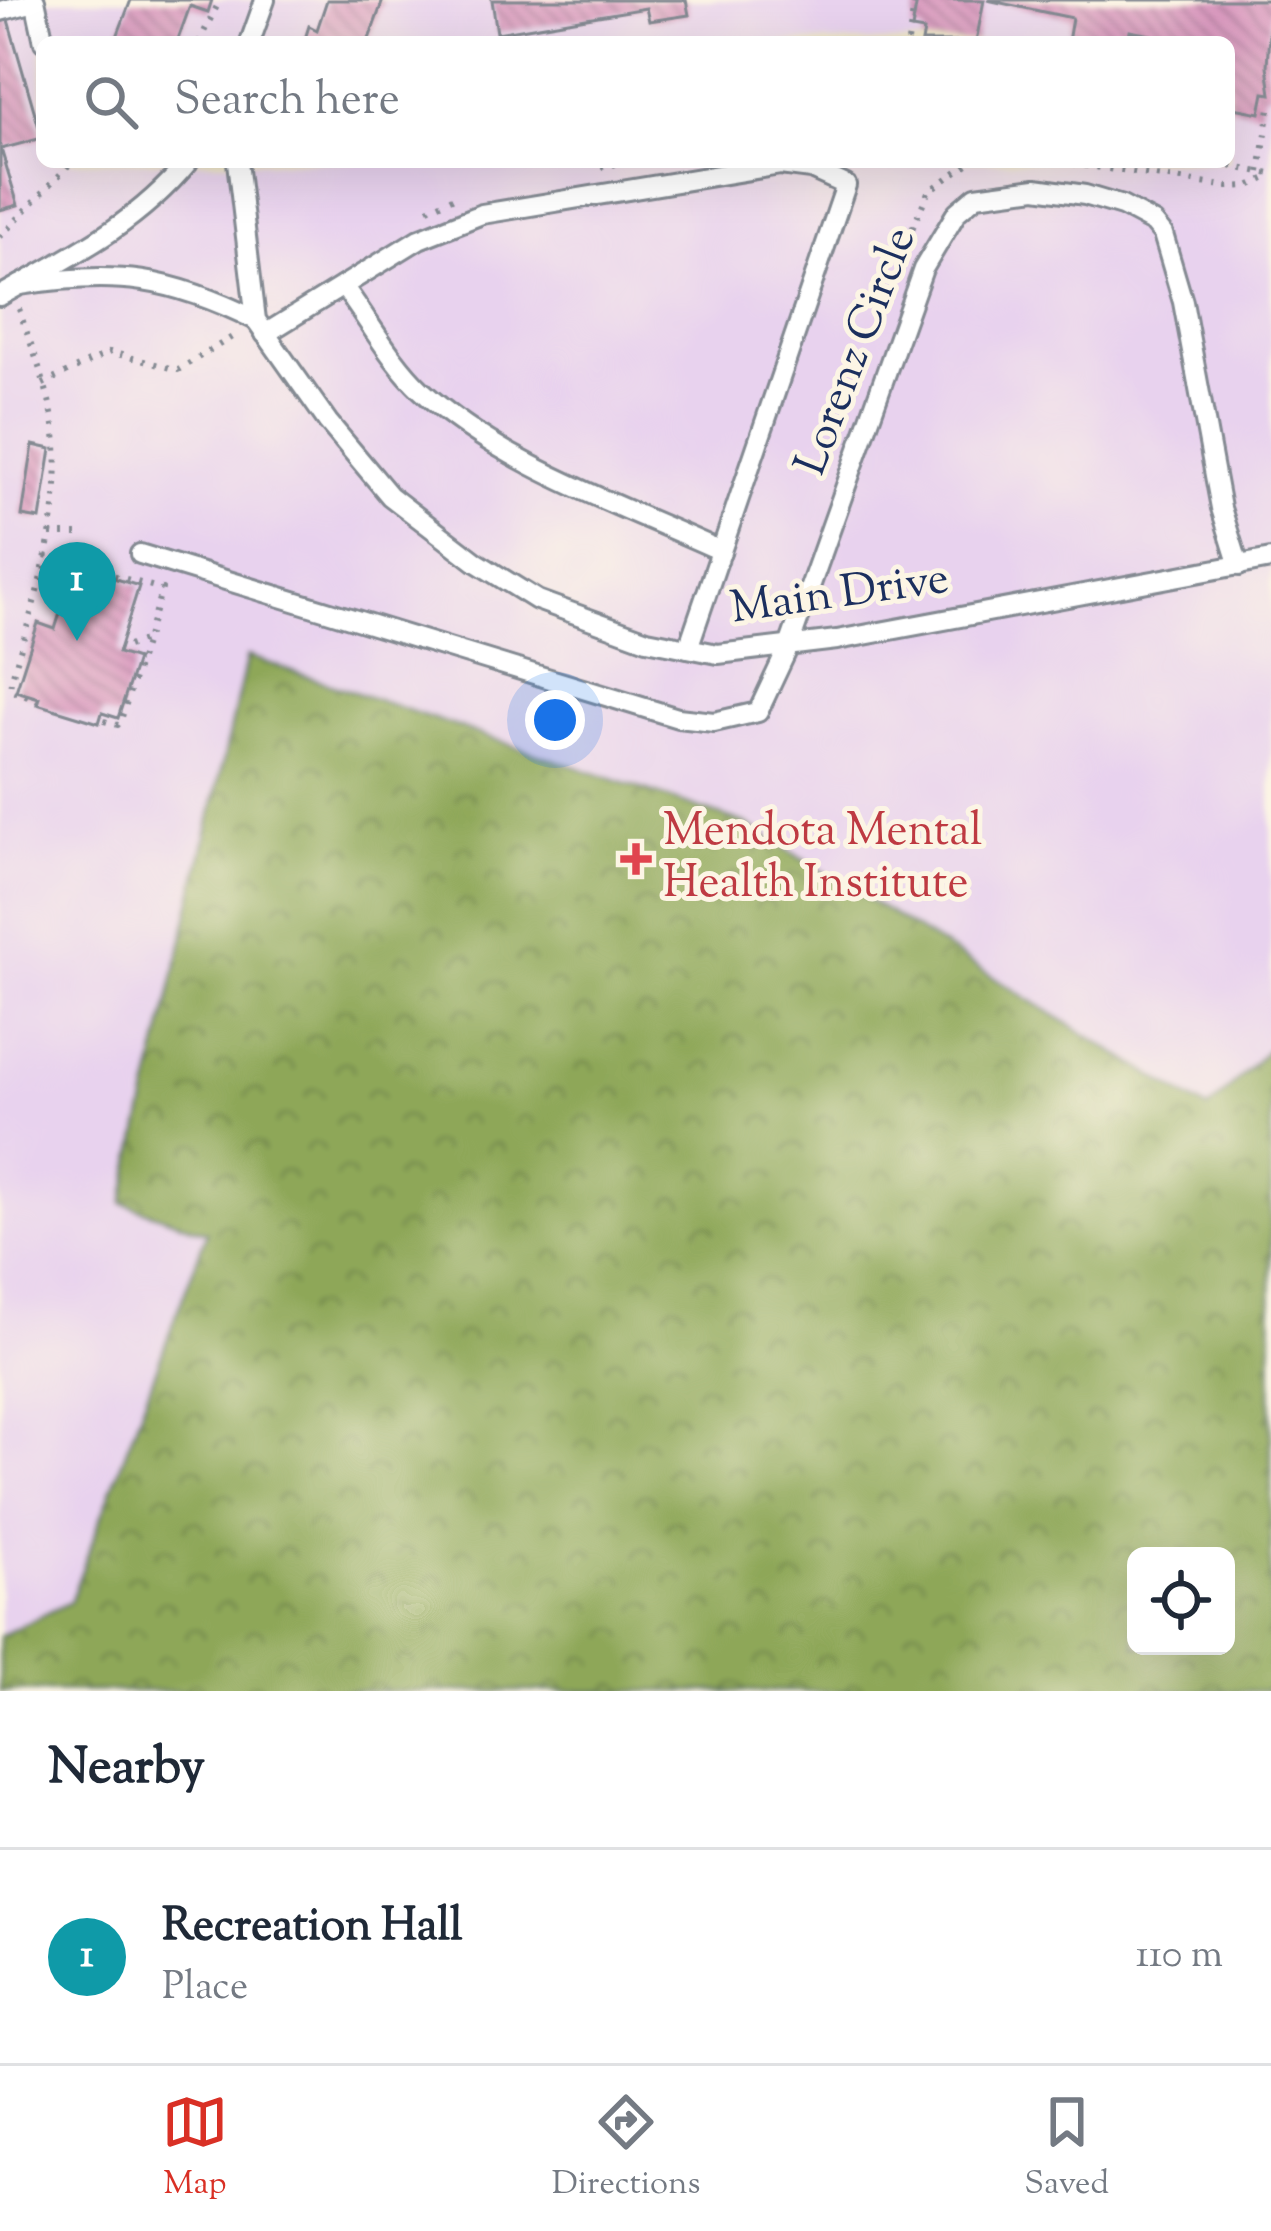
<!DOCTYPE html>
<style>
:root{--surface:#fff;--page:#f2f2f3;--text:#1f2937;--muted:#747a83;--line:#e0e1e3;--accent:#d93025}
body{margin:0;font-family:"Sorts Mill Goudy",serif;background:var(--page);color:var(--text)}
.controls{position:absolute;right:36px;bottom:36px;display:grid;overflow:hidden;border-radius:18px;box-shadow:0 12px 48px #0002}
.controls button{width:108px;height:108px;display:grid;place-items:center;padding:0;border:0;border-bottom:3px solid var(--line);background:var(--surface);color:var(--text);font:60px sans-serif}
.you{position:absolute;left:555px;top:720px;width:42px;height:42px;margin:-30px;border:9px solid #fff;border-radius:50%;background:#1a73e8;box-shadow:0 0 0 18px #1a73e833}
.badge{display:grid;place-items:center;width:78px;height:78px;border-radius:50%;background:var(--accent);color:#fff;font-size:39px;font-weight:700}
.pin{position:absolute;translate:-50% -99px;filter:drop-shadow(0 3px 6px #0008)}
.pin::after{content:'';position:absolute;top:63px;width:42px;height:36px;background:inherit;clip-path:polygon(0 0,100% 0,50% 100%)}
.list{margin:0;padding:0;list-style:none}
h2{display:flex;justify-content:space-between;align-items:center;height:156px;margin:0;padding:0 48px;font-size:51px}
h2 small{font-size:39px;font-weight:400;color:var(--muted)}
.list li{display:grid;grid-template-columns:78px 1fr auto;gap:36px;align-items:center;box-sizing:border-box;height:216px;padding:0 48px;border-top:3px solid var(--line)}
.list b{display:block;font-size:45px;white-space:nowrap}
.list p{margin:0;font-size:39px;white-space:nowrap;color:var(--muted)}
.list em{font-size:39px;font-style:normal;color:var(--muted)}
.icon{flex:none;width:66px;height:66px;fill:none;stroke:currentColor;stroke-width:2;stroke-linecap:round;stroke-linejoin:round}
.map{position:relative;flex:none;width:1271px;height:1691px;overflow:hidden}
.search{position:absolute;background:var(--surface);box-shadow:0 12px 48px #0002;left:36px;right:36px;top:36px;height:132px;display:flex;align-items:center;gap:30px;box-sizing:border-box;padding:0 42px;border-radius:18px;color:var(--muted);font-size:45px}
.sheet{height:372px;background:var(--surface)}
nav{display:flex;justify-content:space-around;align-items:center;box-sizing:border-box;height:168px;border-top:3px solid var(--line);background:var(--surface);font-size:33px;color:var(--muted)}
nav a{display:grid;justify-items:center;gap:6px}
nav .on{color:var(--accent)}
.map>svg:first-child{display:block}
</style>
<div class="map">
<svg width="1271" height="1691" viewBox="0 0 1271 1691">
<defs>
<pattern id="forest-crowns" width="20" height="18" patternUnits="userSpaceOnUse" patternTransform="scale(3)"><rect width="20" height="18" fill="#8ea759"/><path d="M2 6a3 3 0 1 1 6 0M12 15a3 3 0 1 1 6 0" fill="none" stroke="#73884d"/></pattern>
<pattern id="building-back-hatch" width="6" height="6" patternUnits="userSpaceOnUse" patternTransform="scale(3)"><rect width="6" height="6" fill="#d793bc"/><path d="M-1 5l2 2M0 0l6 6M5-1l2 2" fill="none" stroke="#ae789c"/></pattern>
</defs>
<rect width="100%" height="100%" fill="#fcf5e5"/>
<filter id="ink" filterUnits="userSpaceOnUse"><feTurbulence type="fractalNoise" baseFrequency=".00833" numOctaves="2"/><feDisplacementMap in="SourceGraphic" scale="24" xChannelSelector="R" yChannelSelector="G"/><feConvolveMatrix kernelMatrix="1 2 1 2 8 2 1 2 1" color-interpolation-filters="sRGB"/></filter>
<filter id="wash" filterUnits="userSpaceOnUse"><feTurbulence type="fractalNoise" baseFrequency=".004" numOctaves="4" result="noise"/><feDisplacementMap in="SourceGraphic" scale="48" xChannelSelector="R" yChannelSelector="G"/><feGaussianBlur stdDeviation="2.7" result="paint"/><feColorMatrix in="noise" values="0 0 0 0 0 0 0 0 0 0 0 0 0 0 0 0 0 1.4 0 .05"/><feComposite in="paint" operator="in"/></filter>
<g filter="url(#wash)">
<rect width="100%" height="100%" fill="#eee5c7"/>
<path fill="#e8d2ee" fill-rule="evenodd" d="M0,0H1271V1691H0ZM42,42H1229V162H42ZM1136,1556H1226V1646H1136Z"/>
<path fill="url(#forest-crowns)" stroke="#546b5c" stroke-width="3" fill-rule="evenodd" d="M247,656L746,824L1208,1110L1271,1046V1691H0V1636L70,1602L207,1232L123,1203ZM1136,1556H1226V1646H1136Z"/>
<g id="blocks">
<g fill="url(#building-back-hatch)">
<polygon points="131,0 212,0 208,12 190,6 177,42 115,42"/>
<polygon points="327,0 383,0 368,42 304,42 309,26 317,30"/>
<polygon points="492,0 686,0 689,15 649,21 646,8 497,33"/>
<polygon points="931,0 984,0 976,42 922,42 924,31 912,29 917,1"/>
<polygon points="987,0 1271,0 1267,66 1271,94 1264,93 1260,113 1229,107 1229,42 1188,42 1130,31 1128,42 1068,42 1072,18"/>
<polygon points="8,20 42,138 1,149 18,205 0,210 0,22"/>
<polygon points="33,445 51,449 40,519 22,516"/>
<polygon points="75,566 139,586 118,653 137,659 118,718 102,713 99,723 37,704 39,698 16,691 38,623 55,629"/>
</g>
</g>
</g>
<g filter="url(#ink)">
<use href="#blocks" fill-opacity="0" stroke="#848a92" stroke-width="3"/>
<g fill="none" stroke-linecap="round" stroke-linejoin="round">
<g stroke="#848a92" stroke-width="24">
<g id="service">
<polyline points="35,0 44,42"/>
<polyline points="0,11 35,2"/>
<polyline points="250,42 265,0"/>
<polyline points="237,162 256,320 328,422 390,496 476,562 537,600 647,640 718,654 837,640 1271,559"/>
<path d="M20,285C115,270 170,277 256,320"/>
<path d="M343,286C368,319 391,362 421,390C503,466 621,505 721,551"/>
<path d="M0,296C70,257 136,225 188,162"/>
<polyline points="265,334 419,239 482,214 780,165 811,169 846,185 688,648"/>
<polyline points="140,554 678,718 714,722 758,712 789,646 923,269 957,212 976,196 1036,188 1085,195 1122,206 1154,223 1163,234 1183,302 1221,508 1239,566"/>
</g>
</g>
<g stroke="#848a92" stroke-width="6" stroke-dasharray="3 9" stroke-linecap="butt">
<polyline points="199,42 220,0"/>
<polyline points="908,42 915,0"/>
<polyline points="1061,162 1229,187 1249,186 1271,176"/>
<polyline points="1207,162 1271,174"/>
<polyline points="601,167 627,162"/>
<polyline points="1260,172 1271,101"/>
<polyline points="428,209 459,195"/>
<polyline points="0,237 72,162"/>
<polyline points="903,250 928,192 970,162"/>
<path d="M19,309C32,350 51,392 55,434C64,518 34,602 11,681L10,690L38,701"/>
<polyline points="43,384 110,352 178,370 237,334"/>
<polyline points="50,534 81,534"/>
<polyline points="45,556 162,589 121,720 118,725 100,720"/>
<polyline points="90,568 100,549"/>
<polyline points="128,646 147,639"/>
</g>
<use href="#service" stroke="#fff" stroke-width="18"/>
</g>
</g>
<path fill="#e0444e" stroke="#fcf5e5" stroke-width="4.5" d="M630 841h12v12h12v12h-12v12h-12v-12h-12v-12h12z"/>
<g text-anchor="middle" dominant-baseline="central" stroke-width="10" stroke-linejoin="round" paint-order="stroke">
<g font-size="45" fill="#1b2f5e" stroke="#fcf5e5">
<text transform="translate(858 352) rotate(-69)">Lorenz Circle</text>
<text transform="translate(840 596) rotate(-8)">Main Drive</text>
</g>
<g font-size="45" fill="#be3a42" stroke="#fcf5e5" text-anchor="start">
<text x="663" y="833">Mendota Mental<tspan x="663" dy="52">Health Institute</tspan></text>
</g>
</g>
</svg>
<div class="controls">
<button><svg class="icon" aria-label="locate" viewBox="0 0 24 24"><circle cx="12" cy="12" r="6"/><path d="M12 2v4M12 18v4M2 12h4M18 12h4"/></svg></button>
</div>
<div class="you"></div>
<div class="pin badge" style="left:77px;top:641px;background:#0f9aa8">1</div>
<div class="search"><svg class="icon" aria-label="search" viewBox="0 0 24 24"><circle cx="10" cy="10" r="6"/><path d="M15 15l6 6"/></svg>Search here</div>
</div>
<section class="sheet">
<h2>Nearby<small></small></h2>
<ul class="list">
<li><span class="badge" style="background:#0f9aa8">1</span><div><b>Recreation Hall</b><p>Place</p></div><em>110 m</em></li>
</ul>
</section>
<nav>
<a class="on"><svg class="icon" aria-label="map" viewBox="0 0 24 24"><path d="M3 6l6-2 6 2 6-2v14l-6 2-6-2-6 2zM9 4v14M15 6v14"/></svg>Map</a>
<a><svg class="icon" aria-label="directions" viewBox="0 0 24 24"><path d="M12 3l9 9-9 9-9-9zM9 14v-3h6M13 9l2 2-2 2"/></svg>Directions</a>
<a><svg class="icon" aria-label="saved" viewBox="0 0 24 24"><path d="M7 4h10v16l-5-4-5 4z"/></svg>Saved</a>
</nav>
